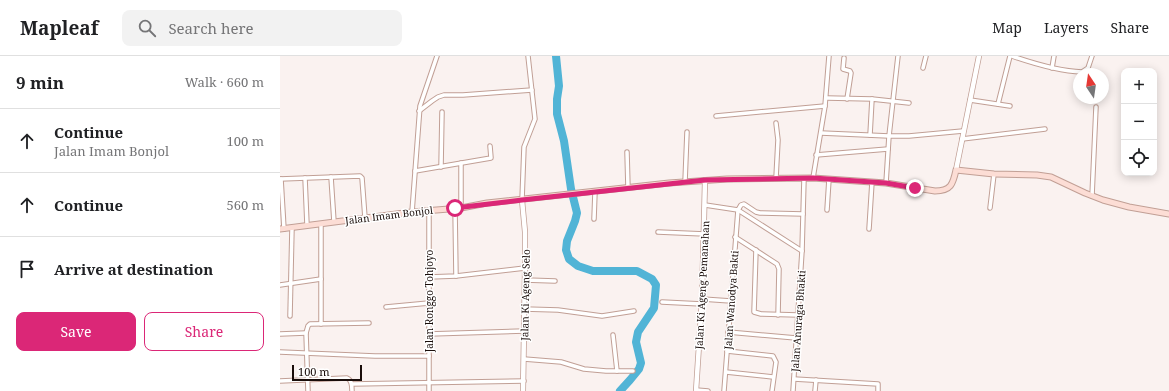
<!DOCTYPE html>
<meta charset="utf-8">
<style>
:root{--surface:#fff;--page:#f2f2f2;--text:#202124;--muted:#757577;--line:#e0e0e0;--accent:#db2777}
body{margin:0;font-family:"Noto Serif",serif;background:var(--page);color:var(--text)}
.controls{position:absolute;right:12px;top:12px;display:grid;overflow:hidden;border-radius:8px;box-shadow:0 2px 10px #0003}
.controls button{width:36px;height:36px;display:grid;place-items:center;padding:0;border:0;border-bottom:1px solid var(--line);background:var(--surface);color:var(--text);font:20px sans-serif}
.compass{position:absolute;left:793px;top:12px;width:36px;height:36px;border-radius:50%;background:var(--surface);box-shadow:0 2px 10px #0003;rotate:347deg}
.scale{position:absolute;left:12px;bottom:10px;width:70px;box-sizing:border-box;padding-left:4px;border:2px solid #190d0a;border-top:0;font-size:11px;line-height:14px;white-space:nowrap;color:#190d0a;-webkit-text-stroke:3px #fff;paint-order:stroke}
.stop{position:absolute;width:12px;height:12px;margin:-9px;border:3px solid #db2777;border-radius:50%;background:#fff}
.stop.end{background:#db2777;border-color:#fff;box-shadow:0 1px 4px #0008}
.list{margin:0;padding:0;list-style:none}
h2{display:flex;justify-content:space-between;align-items:center;height:52px;margin:0;padding:0 16px;font-size:17px}
h2 small{font-size:13px;font-weight:400;color:var(--muted)}
.list li{display:grid;grid-template-columns:26px 1fr auto;gap:12px;align-items:center;box-sizing:border-box;height:64px;padding:0 16px;border-top:1px solid var(--line)}
.list b{display:block;font-size:15px;white-space:nowrap}
.list p{margin:0;font-size:13px;white-space:nowrap;color:var(--muted)}
.list em{font-size:13px;font-style:normal;color:var(--muted)}
.actions{display:flex;gap:8px;padding:12px 16px}
.actions a{flex:1;padding:9px 0;border:1px solid var(--accent);border-radius:8px;text-align:center;font-size:14px;color:var(--accent)}
.actions .main{background:var(--accent);color:#fff}
.icon{flex:none;width:22px;height:22px;fill:none;stroke:currentColor;stroke-width:2;stroke-linecap:round;stroke-linejoin:round}
.map{position:relative;flex:none;width:889px;height:335px;overflow:hidden}
header{display:flex;align-items:center;gap:24px;box-sizing:border-box;height:56px;padding:0 20px;background:var(--surface);border-bottom:1px solid var(--line)}
header strong{font-size:19px}
nav{display:flex;gap:22px;margin-inline-start:auto;font-size:14px}
.search{width:280px;height:36px;background:var(--page);display:flex;align-items:center;gap:10px;box-sizing:border-box;padding:0 14px;border-radius:8px;color:var(--muted);font-size:15px}
main{display:flex}
aside{flex:1;background:var(--surface)}
.map>svg:first-child{display:block}
</style>
<header>
<strong>Mapleaf</strong>
<div class="search"><svg class="icon" aria-label="search" viewBox="0 0 24 24"><circle cx="10" cy="10" r="6"/><path d="M15 15l6 6"/></svg>Search here</div>
<nav><a>Map</a><a>Layers</a><a>Share</a></nav>
</header>
<main>
<aside>
<h2>9 min<small>Walk · 660 m</small></h2>
<ul class="list">
<li><svg class="icon" aria-label="ahead" viewBox="0 0 24 24"><path d="M12 20V5M6 11l6-6 6 6"/></svg><div><b>Continue</b><p>Jalan Imam Bonjol</p></div><em>100 m</em></li>
<li><svg class="icon" aria-label="ahead" viewBox="0 0 24 24"><path d="M12 20V5M6 11l6-6 6 6"/></svg><div><b>Continue</b></div><em>560 m</em></li>
<li><svg class="icon" aria-label="arrive" viewBox="0 0 24 24"><path d="M6 21V4h12l-3 4 3 4H6"/></svg><div><b>Arrive at destination</b></div></li>
</ul>
<div class="actions"><a class="main">Save</a><a>Share</a></div>
</aside>
<div class="map">
<svg width="889" height="335" viewBox="0 0 889 335">
<rect width="100%" height="100%" fill="#faf2f0"/>
<g fill="none" stroke-linecap="round" stroke-linejoin="round">
<polyline stroke="#51b4d6" stroke-width="8" points="276,0 279,30 277,43 277,58 284,85 291,133 297,157 295,165 287,185 286,194 289,203 298,210 313,215 357,215 372,223 376,229 374,252 358,276 356,286 361,307 359,313 350,324 340,335"/>
<g stroke="#c19f95" stroke-width="5.5">
<g id="minor">
<path d="M732,0C755,8 778,15 802,16L808,12L812,0"/>
<polyline points="564,2 563,13 570,15 571,17 567,43"/>
<polyline points="643,12 646,0"/>
<polyline points="772,12 774,0"/>
<polyline points="547,42 592,43"/>
<polyline points="690,44 730,50"/>
<polyline points="718,48 730,0"/>
<polyline points="139,55 152,45 158,41 164,39 183,39 252,34"/>
<polyline points="436,60 545,50"/>
<polyline points="541,77 609,80 629,80 683,75"/>
<polyline points="590,79 592,43 629,47"/>
<polyline points="682,83 765,73"/>
<polyline points="347,96 348,132"/>
<polyline points="536,99 608,93"/>
<polyline points="161,111 162,56"/>
<polyline points="135,115 211,102 210,90"/>
<polyline points="51,121 54,166"/>
<polyline points="25,122 27,169"/>
<polyline points="496,122 498,84 496,67"/>
<polyline points="533,122 545,50 549,0"/>
<polyline points="0,123 80,120 82,122 85,162"/>
<polyline points="1,123 4,173"/>
<polyline points="405,126 407,76"/>
<polyline points="606,127 609,80 618,0"/>
<polyline points="812,140 816,51"/>
<polyline points="242,144 244,91 255,63 248,0"/>
<polyline points="425,149 458,154 522,195"/>
<polyline points="175,152 176,220"/>
<polyline points="181,152 181,107"/>
<polyline points="710,152 714,118"/>
<polyline points="547,154 549,123"/>
<polyline points="132,156 140,50 157,0"/>
<polyline points="314,163 315,136"/>
<polyline points="589,173 592,126"/>
<polyline points="378,176 425,178"/>
<polyline points="455,181 497,208 499,213 498,259"/>
<polyline points="476,194 474,256 481,258 518,259"/>
<polyline points="149,221 176,220 245,212"/>
<polyline points="245,224 275,225"/>
<polyline points="0,229 41,223"/>
<polyline points="422,243 451,245"/>
<polyline points="382,246 422,248"/>
<polyline points="106,251 149,247"/>
<polyline points="244,253 278,254 322,260 354,255"/>
<polyline points="10,260 12,172"/>
<polyline points="41,268 41,168"/>
<polyline points="448,276 516,282"/>
<polyline points="0,278 26,277"/>
<polyline points="149,278 244,275"/>
<polyline points="333,279 337,315"/>
<polyline points="447,295 493,300 496,306 492,335"/>
<polyline points="0,296 95,300 149,300"/>
<polyline points="244,303 281,306 304,313 326,315 353,315"/>
<polyline points="446,316 493,321"/>
<polyline points="514,323 598,328 598,335"/>
<path d="M0,325L67,322C72,324 72,330 72,335"/>
<polyline points="72,328 244,325"/>
<polyline points="416,334 428,335"/>
<polyline points="28,335 26,277 28,270 30,268 89,267"/>
<polyline points="149,335 149,154"/>
<polyline points="444,335 458,154 461,149 464,148 476,156 480,157 523,158"/>
<polyline points="513,335 522,195 524,123"/>
<polyline points="535,335 536,324"/>
</g>
</g>
<g stroke="#c19f95" stroke-width="6">
<g id="tertiary">
<polyline points="676,114 699,0"/>
<polyline points="242,144 245,176 245,212 243,335"/>
<polyline points="416,335 422,243 425,124"/>
</g>
</g>
<g stroke="#c19f95" stroke-width="7">
<path id="secondary" d="M0,173L132,156L181,152L207,147L389,127L447,123L533,122L606,127L655,135C671,135 673,128 676,114L714,118L757,119L771,121L805,137L823,144L849,151L889,158"/>
</g>
<use href="#minor" stroke="#fff" stroke-width="3.5"/>
<use href="#tertiary" stroke="#fff" stroke-width="4.5"/>
<use href="#secondary" stroke="#fcddd5" stroke-width="5"/>
</g>
<g fill="none" stroke-linecap="round" stroke-linejoin="round">
<polyline stroke="#db2777" stroke-width="5" points="175,152 242,144 425,124 533,122 606,127 635,132"/>
</g>
<g text-anchor="middle" dominant-baseline="central" stroke-width="3" stroke-linejoin="round" paint-order="stroke">
<g font-size="10" fill="#190d0a" stroke="#fff">
<text transform="translate(109 159) rotate(-7)">Jalan Imam Bonjol</text>
<text transform="translate(422 229) rotate(-87)">Jalan Ki Ageng Pemanahan</text>
<text transform="translate(245 239) rotate(-89)">Jalan Ki Ageng Selo</text>
<text transform="translate(451 244) rotate(-86)">Jalan Wanodya Bakti</text>
<text transform="translate(149 245) rotate(-90)">Jalan Ronggo Tohjoyo</text>
<text transform="translate(518 265) rotate(-86)">Jalan Anuraga Bhakti</text>
</g>
</g>
</svg>
<div class="controls">
<button>+</button>
<button>−</button>
<button><svg class="icon" aria-label="locate" viewBox="0 0 24 24"><circle cx="12" cy="12" r="6"/><path d="M12 2v4M12 18v4M2 12h4M18 12h4"/></svg></button>
</div>
<svg class="compass" viewBox="-18 -18 36 36"><path d="M0-13l5 13h-10z" fill="#e53935"/><path d="M0 13l5-13h-10z" fill="#757577"/></svg>
<div class="scale">100 m</div>
<div class="stop" style="left:175px;top:152px"></div>
<div class="stop end" style="left:635px;top:132px"></div>
</div>
</main>
